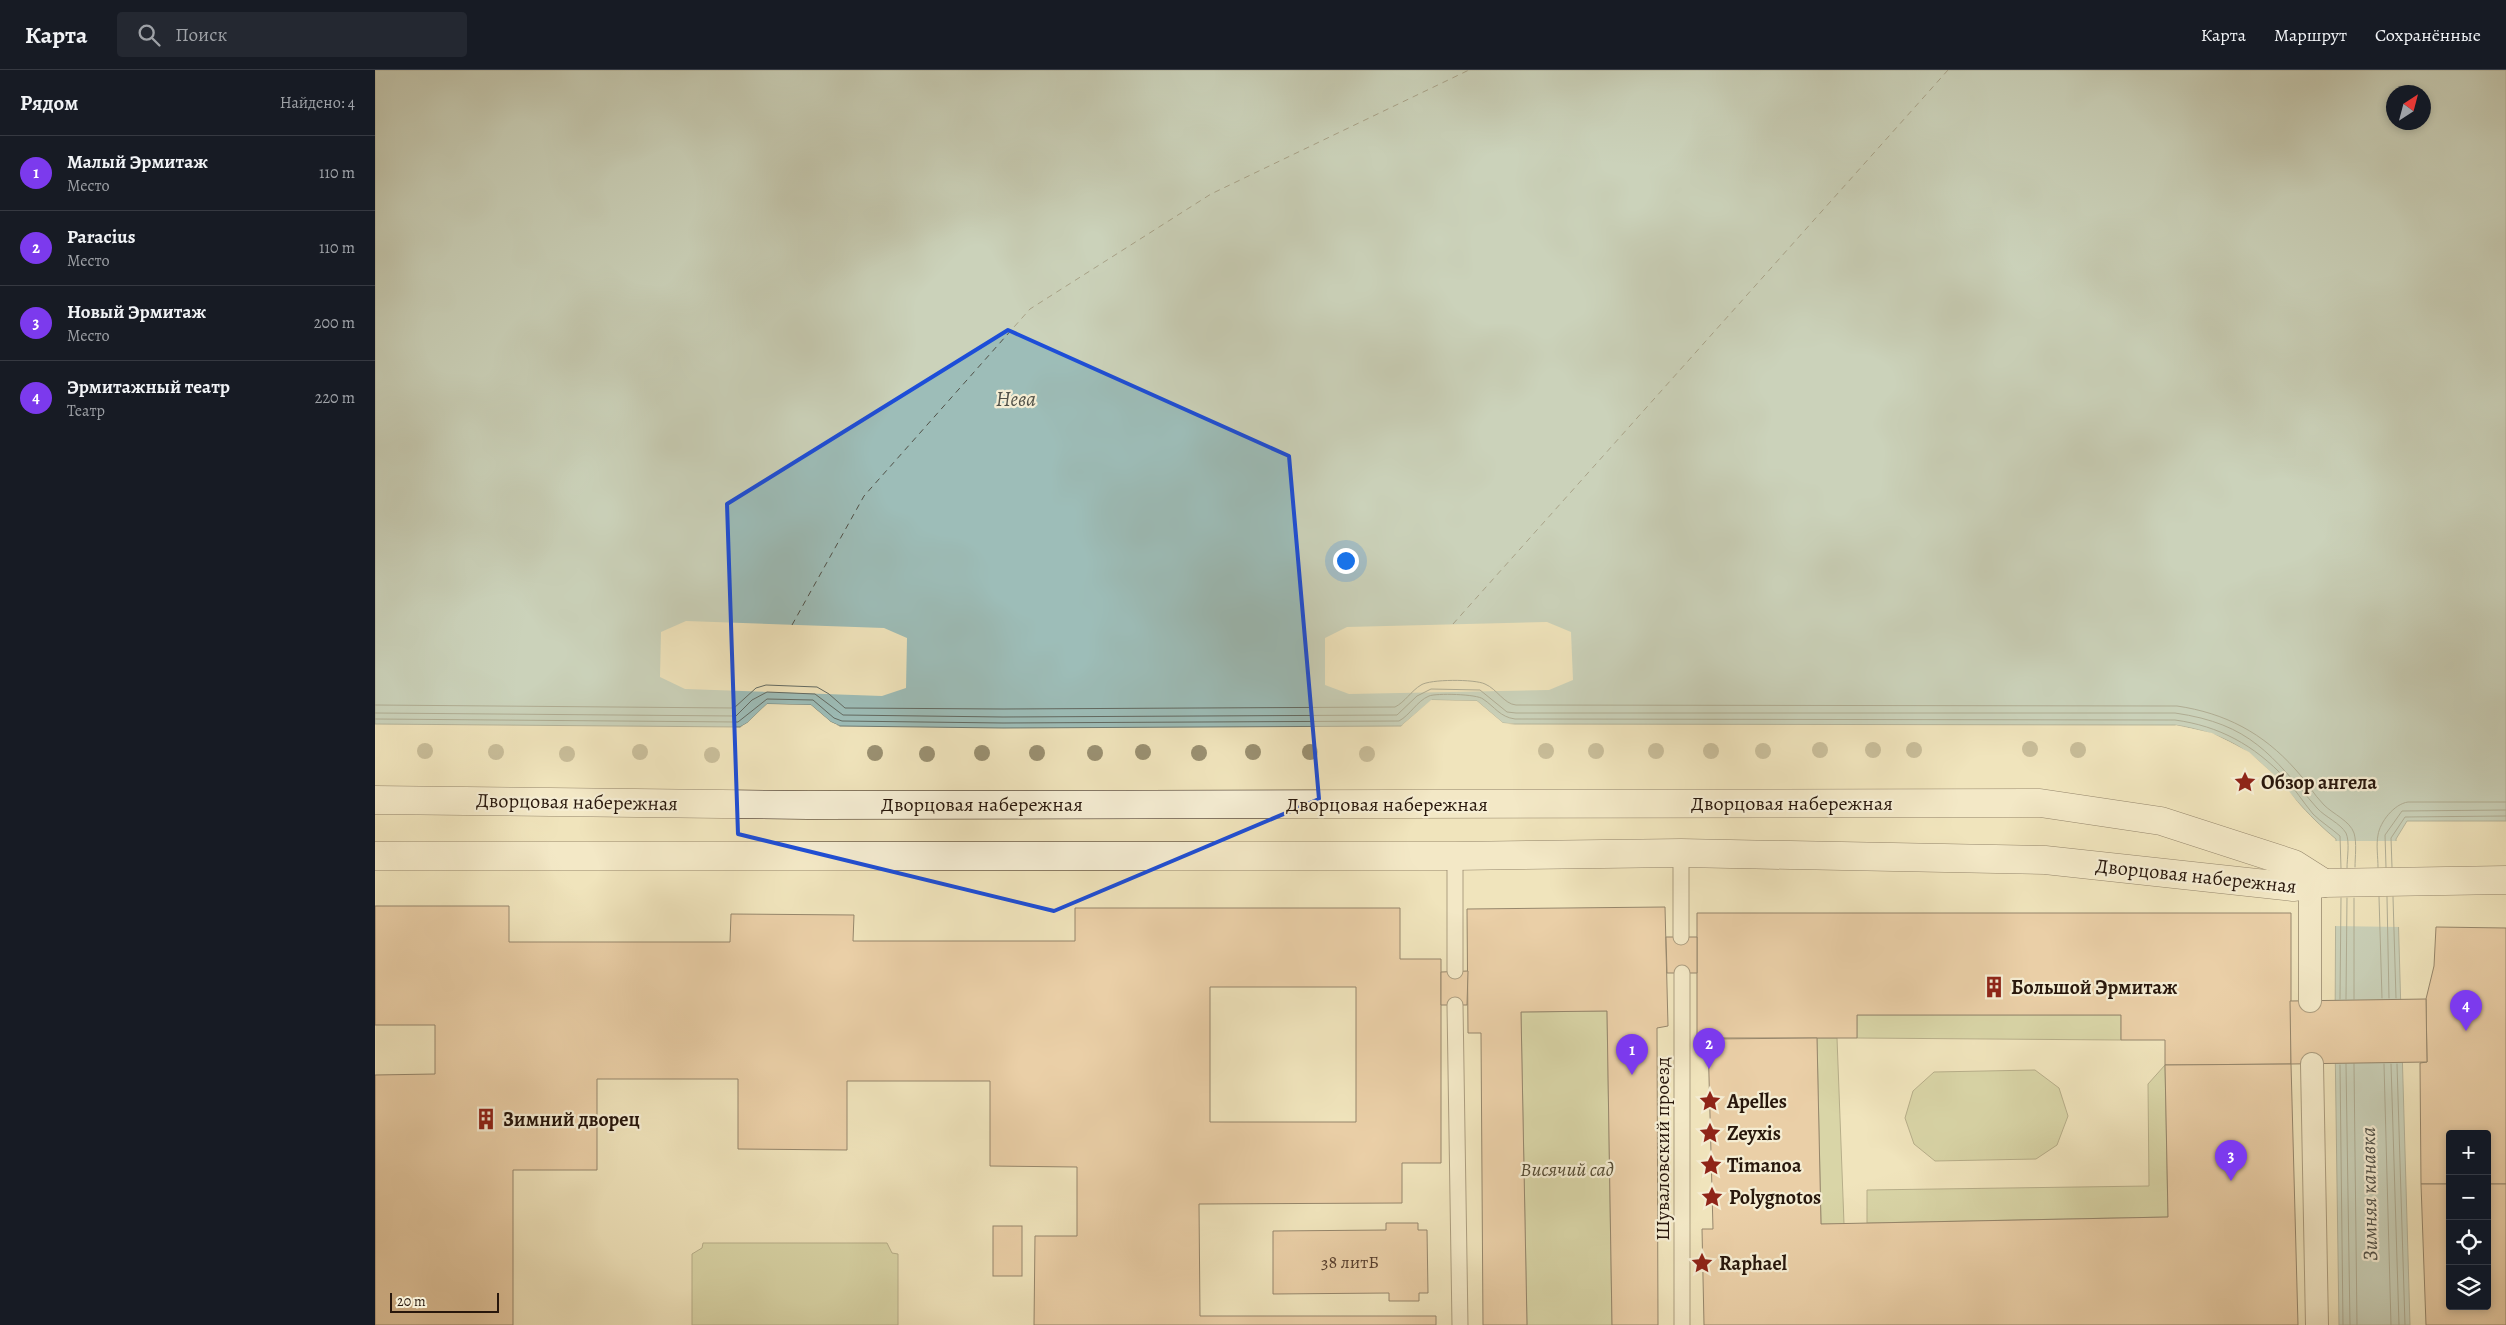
<!DOCTYPE html>
<html lang="ru">
<meta charset="utf-8">
<style>
:root{--surface:#171b24;--page:#242831;--text:#f1f3f6;--muted:#9ea1a6;--line:#363941;--accent:#7c3aed}
body{margin:0;font-family:Alegreya,serif;background:var(--page);color:var(--text)}
.controls{position:absolute;right:15px;bottom:15px;display:grid;overflow:hidden;border-radius:5px;box-shadow:0 2px 8px #0003}
.controls button{width:45px;height:45px;display:grid;place-items:center;padding:0;border:0;border-bottom:1px solid var(--line);background:var(--surface);color:var(--text);font:25px sans-serif}
.compass{position:absolute;left:2011px;top:15px;width:45px;height:45px;border-radius:50%;background:var(--surface);box-shadow:0 2px 8px #0003;rotate:36deg}
.scale{position:absolute;left:15px;bottom:12px;width:109px;box-sizing:border-box;padding-left:5px;border:2px solid #28170c;border-top:0;font-size:14px;line-height:18px;white-space:nowrap;color:#28170c;-webkit-text-stroke:4px #f5edd3;paint-order:stroke}
.you{position:absolute;left:970px;top:490px;width:18px;height:18px;margin:-12px;border:4px solid #fff;border-radius:50%;background:#1a73e8;box-shadow:0 0 0 8px #1a73e833}
.badge{display:grid;place-items:center;width:32px;height:32px;border-radius:50%;background:var(--accent);color:#fff;font-size:16px;font-weight:700}
.pin{position:absolute;translate:-50% -41px;filter:drop-shadow(0 1px 2px #0008)}
.pin::after{content:'';position:absolute;top:26px;width:18px;height:15px;background:inherit;clip-path:polygon(0 0,100% 0,50% 100%)}
.list{margin:0;padding:0;list-style:none}
h2{display:flex;justify-content:space-between;align-items:center;height:65px;margin:0;padding:0 20px;font-size:21px}
h2 small{font-size:16px;font-weight:400;color:var(--muted)}
.list li{display:grid;grid-template-columns:32px 1fr auto;gap:15px;align-items:center;box-sizing:border-box;height:75px;padding:0 20px;border-top:1px solid var(--line)}
.list b{display:block;font-size:19px;white-space:nowrap}
.list p{margin:0;font-size:16px;white-space:nowrap;color:var(--muted)}
.list em{font-size:16px;font-style:normal;color:var(--muted)}
.icon{flex:none;width:28px;height:28px;fill:none;stroke:currentColor;stroke-width:2;stroke-linecap:round;stroke-linejoin:round}
.map{position:relative;flex:none;width:2131px;height:1255px;overflow:hidden}
header{display:flex;align-items:center;gap:30px;box-sizing:border-box;height:70px;padding:0 25px;background:var(--surface);border-bottom:1px solid var(--line)}
header strong{font-size:24px}
nav{display:flex;gap:28px;margin-inline-start:auto;font-size:18px}
.search{width:350px;height:45px;background:var(--page);display:flex;align-items:center;gap:12px;box-sizing:border-box;padding:0 18px;border-radius:5px;color:var(--muted);font-size:19px}
main{display:flex}
aside{flex:1;background:var(--surface)}
.map>svg:first-child{display:block}
</style>
<header>
<strong>Карта</strong>
<div class="search"><svg class="icon" aria-label="search" viewBox="0 0 24 24"><circle cx="10" cy="10" r="6"/><path d="M15 15l6 6"/></svg>Поиск</div>
<nav><a>Карта</a><a>Маршрут</a><a>Сохранённые</a></nav>
</header>
<main>
<aside>
<h2>Рядом<small>Найдено: 4</small></h2>
<ul class="list">
<li><span class="badge">1</span><div><b>Малый Эрмитаж</b><p>Место</p></div><em>110 m</em></li>
<li><span class="badge">2</span><div><b>Paracius</b><p>Место</p></div><em>110 m</em></li>
<li><span class="badge">3</span><div><b>Новый Эрмитаж</b><p>Место</p></div><em>200 m</em></li>
<li><span class="badge">4</span><div><b>Эрмитажный театр</b><p>Театр</p></div><em>220 m</em></li>
</ul>
</aside>
<div class="map">
<svg width="2131" height="1255" viewBox="0 0 2131 1255">
<rect width="100%" height="100%" fill="#f0e4bc"/>
<filter id="stains"><feTurbulence type="fractalNoise" baseFrequency=".004" numOctaves="4"/><feColorMatrix values="0 0 0 0 .2 0 0 0 0 .09 0 0 0 0 .02 0 0 0 .5 -.17"/></filter>
<radialGradient id="worn" r=".72"><stop offset=".6" stop-color="#630" stop-opacity="0"/><stop offset="1" stop-color="#630" stop-opacity=".3"/></radialGradient>
<g fill="#bcc48f" stroke="#726e4e">
<polygon points="1232,941 1237,1255 1152,1255 1146,942"/>
<polygon points="1482,945 1746,945 1746,970 1482,968"/>
<polygon points="1442,968 1462,968 1469,1154 1446,1154"/>
<polygon points="1790,995 1793,1147 1492,1153 1492,1120 1774,1116 1773,1014"/>
<polygon points="1660,1000 1684,1018 1693,1046 1682,1075 1661,1089 1560,1091 1539,1074 1530,1048 1538,1021 1559,1002"/>
<polygon points="328,1173 512,1173 517,1183 523,1184 523,1255 317,1255 317,1184 327,1178"/>
</g>
<path fill="#9dbdb8" stroke="#6e7b73" fill-rule="evenodd" d="M0,0H2131V751H2032L2021,769L2035,1255H1964L1960,969L1961,769C1899,718 1891,669 1800,655L1140,654L1128,653L1102,631L1057,630L1026,656L628,658L465,656L456,652L436,635L392,634L372,653L365,657L0,654ZM2018,22H2048V52H2018Z"/>
<g fill="#f0e4bc">
<polygon points="311,551 509,558 532,568 531,618 507,626 310,619 285,607 286,562"/>
<polygon points="1172,552 1196,562 1198,610 1174,620 974,624 950,615 950,568 972,557"/>
<polygon points="1056,630 1102,631 1128,653 1140,654 1126,654 1101,633 1057,632 1037,652 1026,656"/>
<polygon points="392,634 436,635 456,652 465,656 455,654 436,637 392,636 374,655 365,657 372,653"/>
<polygon points="1800,655 1837,663 1874,682 1907,712 1935,748 1931,747 1893,701 1873,684 1848,670 1803,658"/>
<polygon points="1956,768 1960,771 2022,771 2026,857 1958,856 1959,770"/>
</g>
<g fill="none" stroke-linecap="round" stroke-linejoin="round">
<g stroke="#626a62" stroke-width="1">
<path d="M0,635L359,638L381,618L391,615L442,617L454,624L470,638L628,639L1020,637C1030,632 1036,621 1046,615C1055,609 1100,609 1110,614C1122,619 1129,634 1141,635L1802,636C1850,643 1888,663 1920,699C1931,710 1938,724 1949,735C1958,744 1975,751 1979,763C1982,773 1980,787 1980,797"/>
<path d="M0,643L361,646L377,630L392,622L440,624L468,645L628,647L1022,645L1042,626L1056,619L1105,620L1132,642L1141,643H1800C1876,654 1896,685 1942,738C1950,747 1965,753 1971,763C1975,772 1972,788 1972,798"/>
<path d="M0,649L363,652L392,629L438,630L459,648L467,651L628,653L1024,651C1035,645 1042,631 1054,626C1061,623 1102,624 1108,629C1120,637 1125,647 1140,649L1800,650C1844,656 1879,675 1910,708C1920,719 1928,732 1938,744C1946,752 1956,758 1965,766L1966,798"/>
<path d="M2003,797C2003,787 2001,775 2003,765C2005,752 2019,734 2033,732H2131"/>
<polyline points="2011,797 2010,765 2027,741 2131,740"/>
<polyline points="2017,797 2016,768 2030,747 2131,746"/>
<polyline points="2004,827 2007,928"/>
<polyline points="2012,827 2014,928"/>
<polyline points="2018,827 2021,928"/>
<polyline points="1965,929 1966,828"/>
<polyline points="1971,929 1972,828"/>
<polyline points="1979,929 1979,828"/>
<polyline points="1971,994 1975,1255"/>
<polyline points="1979,994 1982,1255"/>
<polyline points="2009,994 2016,1255"/>
<polyline points="2016,994 2024,1255"/>
<polyline points="2022,994 2030,1255"/>
<polyline points="1965,995 1968,1255"/>
</g>
<g stroke="#515148" stroke-width="1" stroke-dasharray="6 5" stroke-linecap="butt">
<polyline points="1078,554 1573,0"/>
<polyline points="417,555 489,426 655,239 836,124 1094,0"/>
</g>
</g>
<g fill="#e3b58f" stroke="#28170c" fill-rule="evenodd">
<path d="M0,836H134V872H355L356,844L479,845L478,871H700V838H1025V889H1066V1093H1027V1133L824,1134L825,1246H1061V1255H659L660,1166H702V1097L615,1096V1011H472V1080L363,1079V1009H222V1100H138V1255H0V1005L60,1004V955H0ZM835,917H981V1052H835Z"/>
<polygon points="1290,837 1293,956 1282,958 1283,1255 1237,1255 1232,941 1146,942 1152,1255 1108,1255 1106,963 1093,963 1092,839"/>
<polygon points="1322,843 1916,843 1916,994 1790,995 1790,970 1746,970 1746,945 1482,945 1482,968 1322,968"/>
<polygon points="2061,857 2131,858 2131,1114 2112,1114 2112,1064 2075,1064 2075,1114 2046,1114 2045,993 2052,992 2051,929 2059,896"/>
<polygon points="1291,867 1322,867 1322,903 1292,903"/>
<polygon points="1093,901 1092,935 1066,935 1066,902"/>
<polygon points="2051,929 2052,992 1916,994 1915,931"/>
<polygon points="1442,968 1446,1154 1793,1147 1790,995 1916,994 1923,1255 1329,1255 1327,1159 1338,1159 1333,969"/>
<polygon points="2046,1114 2075,1114 2075,1236 2112,1236 2112,1114 2131,1114 2131,1255 2051,1255"/>
<polygon points="1011,1153 1043,1153 1043,1160 1052,1160 1053,1223 1044,1223 1044,1231 1014,1231 1014,1223 898,1224 898,1161 1011,1160"/>
<rect x="618" y="1156" width="29" height="50"/>
</g>
<g fill="none" stroke-linecap="round" stroke-linejoin="round">
<g stroke="#5a4a38" stroke-width="17">
<g id="service">
<polyline points="1306,783 1306,867"/>
<polyline points="1080,786 1080,901"/>
<polyline points="1080,935 1085,1255"/>
<polyline points="1307,1255 1307,903"/>
</g>
</g>
<g stroke="#5a4a38" stroke-width="24">
<g id="pedestrian">
<polyline points="1935,816 1935,931"/>
<polyline points="1937,994 1942,1255"/>
</g>
</g>
<g stroke="#28170c" stroke-width="29">
<g id="secondary">
<polyline points="0,730 433,735 1665,733 1786,751 1919,794 1949,813"/>
<polyline points="0,786 1080,786 1306,783 1670,790 1918,817 1949,813 2131,810"/>
</g>
</g>
<use href="#service" stroke="#f5edd3" stroke-width="15"/>
<use href="#pedestrian" stroke="#f5edd3" stroke-width="22"/>
<use href="#secondary" stroke="#f5edd3" stroke-width="28"/>
</g>
<g fill="#9a9071">
<circle cx="1655" cy="679" r="8"/>
<circle cx="1445" cy="680" r="8"/>
<circle cx="1498" cy="680" r="8"/>
<circle cx="1539" cy="680" r="8"/>
<circle cx="1703" cy="680" r="8"/>
<circle cx="50" cy="681" r="8"/>
<circle cx="1171" cy="681" r="8"/>
<circle cx="1221" cy="681" r="8"/>
<circle cx="1281" cy="681" r="8"/>
<circle cx="1336" cy="681" r="8"/>
<circle cx="1388" cy="681" r="8"/>
<circle cx="121" cy="682" r="8"/>
<circle cx="265" cy="682" r="8"/>
<circle cx="768" cy="682" r="8"/>
<circle cx="878" cy="682" r="8"/>
<circle cx="935" cy="682" r="8"/>
<circle cx="500" cy="683" r="8"/>
<circle cx="607" cy="683" r="8"/>
<circle cx="662" cy="683" r="8"/>
<circle cx="720" cy="683" r="8"/>
<circle cx="824" cy="683" r="8"/>
<circle cx="192" cy="684" r="8"/>
<circle cx="552" cy="684" r="8"/>
<circle cx="992" cy="684" r="8"/>
<circle cx="337" cy="685" r="8"/>
</g>
<path d="M0 0H2131V1255H0ZM633,260L914,386L944,729L679,841L363,764L352,434Z" fill="#f0e4bc" fill-opacity=".55" fill-rule="evenodd"/>
<path fill="none" stroke="#1d4ed8" stroke-width="4" stroke-linejoin="round" d="M633,260L914,386L944,729L679,841L363,764L352,434Z"/>
<defs>
<g id="sight-bare" transform="scale(1.725)"><path d="M0-6L1.8-2.2L6-1.7L2.9 1.2L3.7 5.4L0 3.3L-3.7 5.4L-2.9 1.2L-6-1.7L-1.8-2.2Z" fill="#8f2418" stroke="#f5edd3" stroke-width="2.5" paint-order="stroke"/></g>
<g id="building-bare" transform="scale(1.725)"><path d="M-4-6H4V6H1V3H-1V6H-4ZM-2.5-4.3h1.7v1.8h-1.7ZM.8-4.3h1.7v1.8H.8ZM-2.5-1h1.7V.8h-1.7ZM.8-1h1.7V.8H.8Z" fill="#8f2418" stroke="#f5edd3" stroke-width="2.5" paint-order="stroke"/></g>
</defs>
<g fill-rule="evenodd">
<use href="#sight-bare" x="1870" y="712"/>
<use href="#building-bare" x="1619" y="917"/>
<use href="#sight-bare" x="1335" y="1031"/>
<use href="#building-bare" x="111" y="1049"/>
<use href="#sight-bare" x="1335" y="1063"/>
<use href="#sight-bare" x="1336" y="1095"/>
<use href="#sight-bare" x="1337" y="1127"/>
<use href="#sight-bare" x="1327" y="1193"/>
</g>
<g text-anchor="middle" dominant-baseline="central" stroke-width="4.5" stroke-linejoin="round" paint-order="stroke">
<g font-size="18" fill="#573e2d">
<text x="975" y="1192">38 литБ</text>
</g>
<g font-size="20" font-weight="bold" fill="#28170c" stroke="#f5edd3" text-anchor="start">
<text x="1886" y="712">Обзор ангела</text>
<text x="1636" y="917">Большой Эрмитаж</text>
<text x="1352" y="1031">Apelles</text>
<text x="128" y="1049">Зимний дворец</text>
<text x="1352" y="1063">Zeyxis</text>
<text x="1352" y="1095">Timanoa</text>
<text x="1354" y="1127">Polygnotos</text>
<text x="1344" y="1193">Raphael</text>
</g>
<g font-size="20" fill="#28170c" stroke="#f5edd3">
<text transform="translate(202 732) rotate(1)">Дворцовая набережная</text>
<text x="1417" y="733">Дворцовая набережная</text>
<text x="607" y="734">Дворцовая набережная</text>
<text x="1012" y="734">Дворцовая набережная</text>
<text transform="translate(1821 806) rotate(6)">Дворцовая набережная</text>
<text transform="translate(1287 1079) rotate(-90)">Шуваловский проезд</text>
</g>
<g font-size="20" font-style="italic" fill="#544b33" stroke="#f5edd3">
<text x="1192" y="1099">Висячий сад</text>
</g>
<g font-size="21" font-style="italic" fill="#515148" stroke="#f5edd3">
<text x="641" y="329">Нева</text>
<text transform="translate(1994 1124) rotate(-91)">Зимняя канавка</text>
</g>
</g>
<rect width="100%" height="100%" filter="url(#stains)"/>
<rect width="100%" height="100%" fill="url(#worn)"/>
</svg>
<div class="controls">
<button>+</button>
<button>−</button>
<button><svg class="icon" aria-label="locate" viewBox="0 0 24 24"><circle cx="12" cy="12" r="6"/><path d="M12 2v4M12 18v4M2 12h4M18 12h4"/></svg></button>
<button><svg class="icon" aria-label="layers" viewBox="0 0 24 24"><path d="M12 4l9 5-9 5-9-5zM3 14l9 5 9-5"/></svg></button>
</div>
<svg class="compass" viewBox="-18 -18 36 36"><path d="M0-13l5 13h-10z" fill="#e53935"/><path d="M0 13l5-13h-10z" fill="#9ea1a6"/></svg>
<div class="scale">20 m</div>
<div class="you"></div>
<div class="pin badge" style="left:1257px;top:1005px">1</div>
<div class="pin badge" style="left:1334px;top:999px">2</div>
<div class="pin badge" style="left:1856px;top:1111px">3</div>
<div class="pin badge" style="left:2091px;top:961px">4</div>
</div>
</main>
